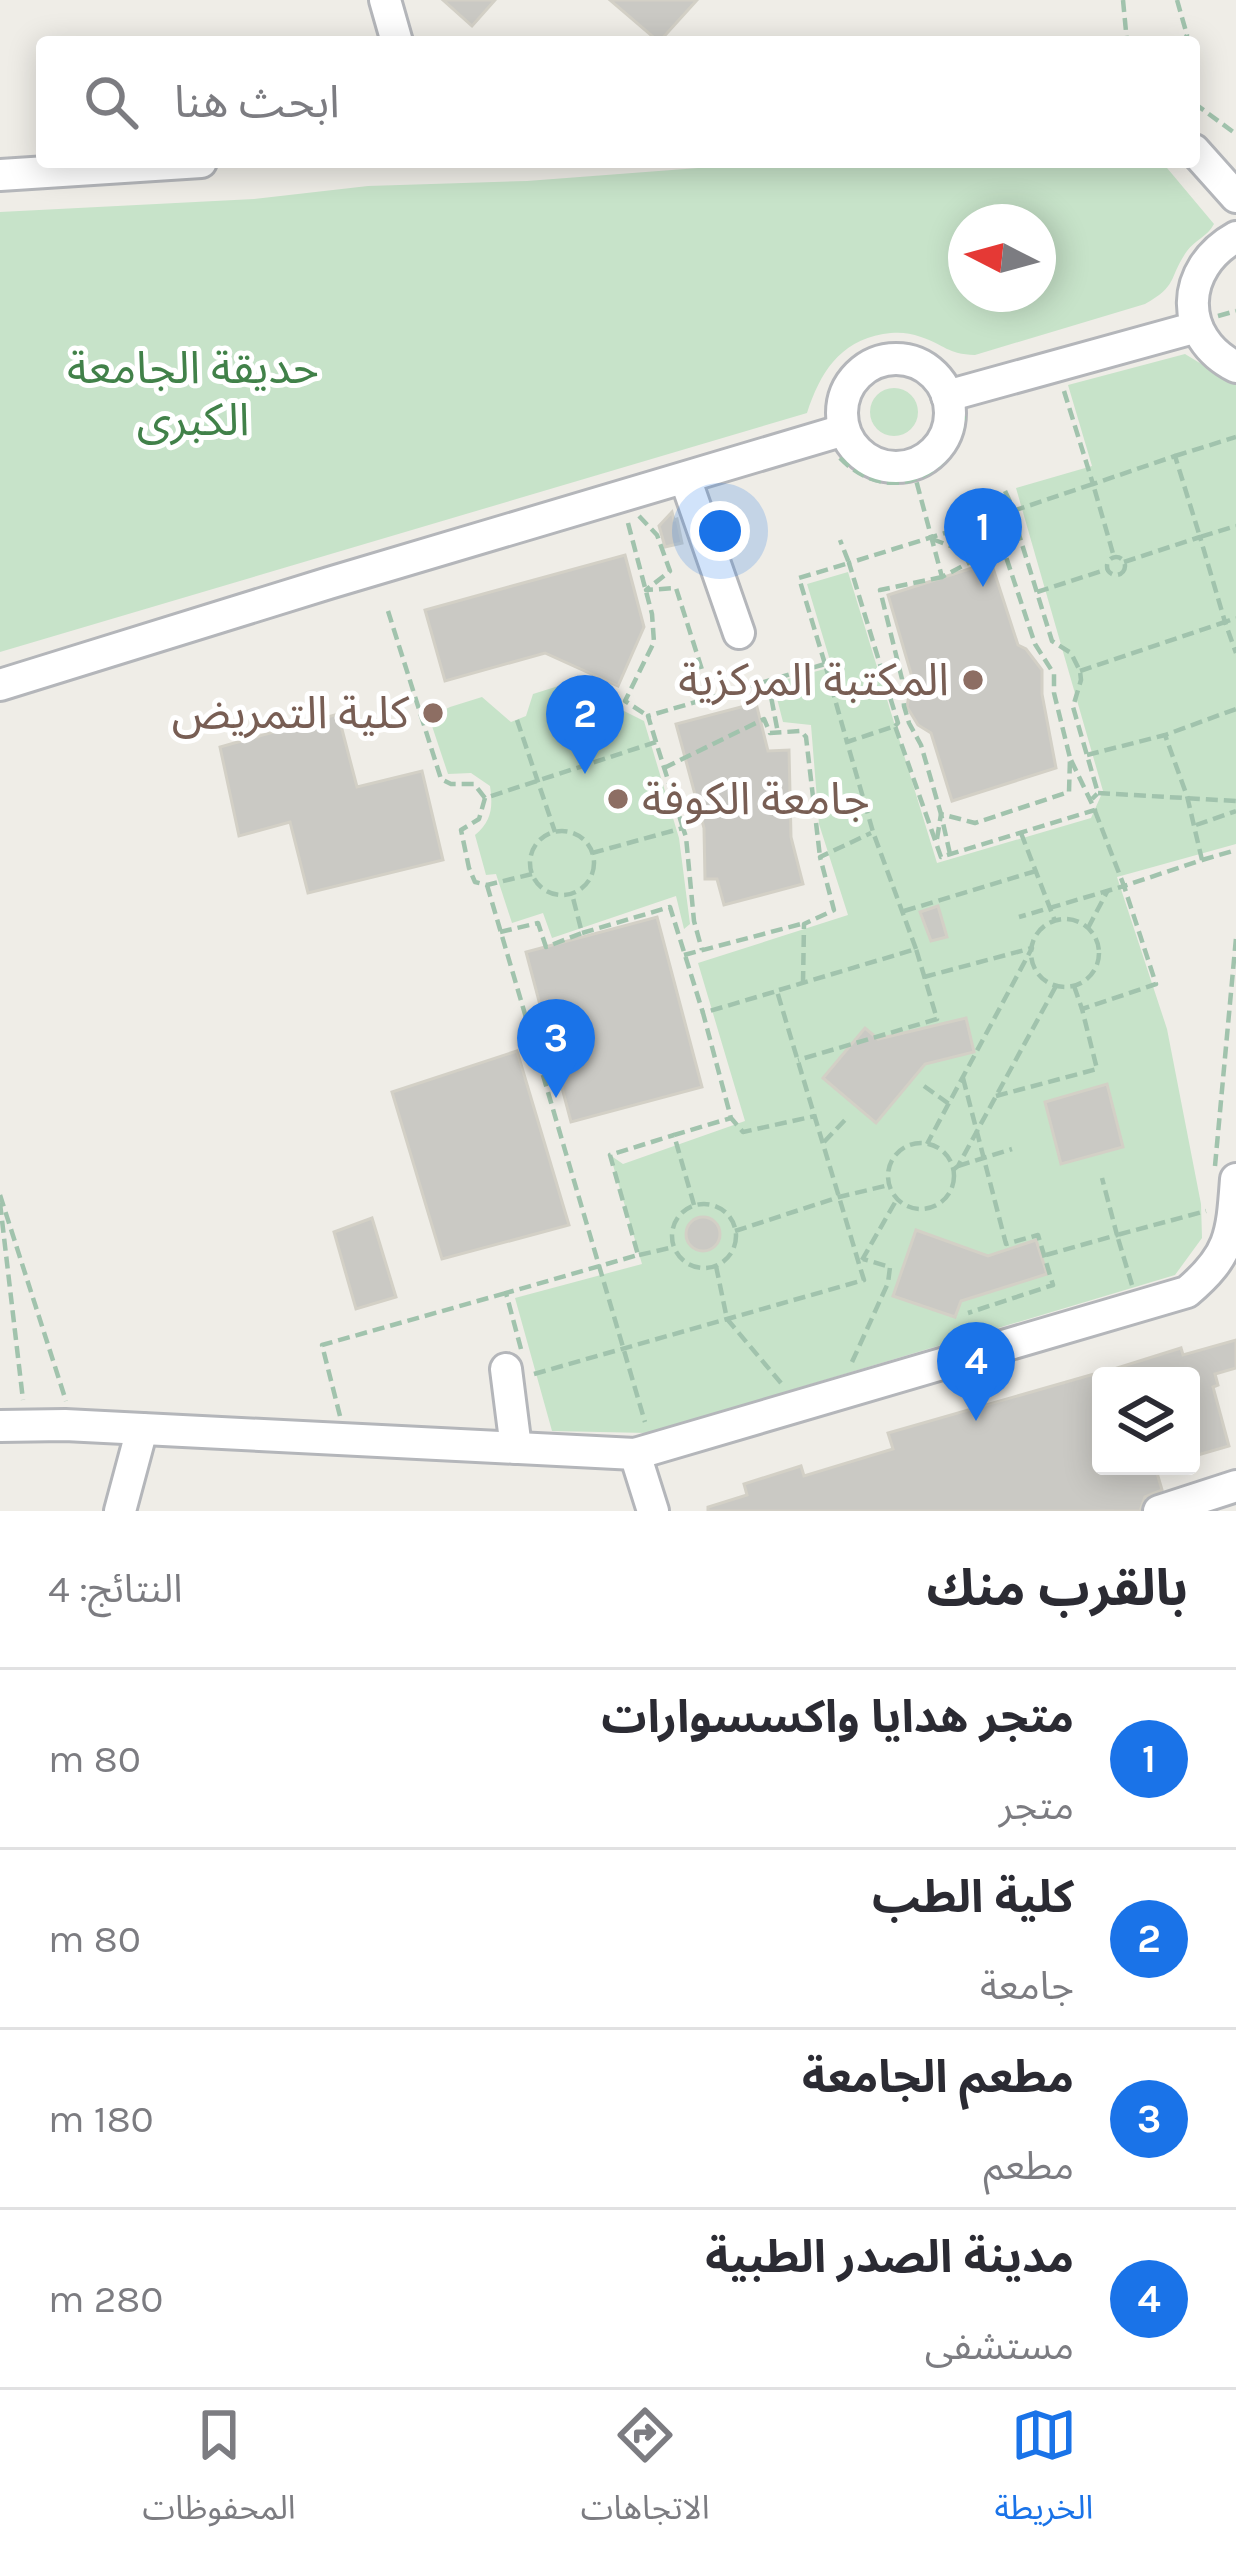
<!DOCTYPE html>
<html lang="ar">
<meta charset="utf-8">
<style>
:root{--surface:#fff;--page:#f7f7f7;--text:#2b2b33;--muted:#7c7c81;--line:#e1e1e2;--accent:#1a73e8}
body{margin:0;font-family:Karla,"Noto Sans Arabic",sans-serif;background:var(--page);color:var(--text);direction:rtl}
.controls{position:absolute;right:36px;bottom:36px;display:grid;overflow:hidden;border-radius:12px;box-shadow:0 6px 30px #0003}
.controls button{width:108px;height:108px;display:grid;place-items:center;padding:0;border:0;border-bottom:3px solid var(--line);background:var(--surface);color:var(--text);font:60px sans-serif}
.compass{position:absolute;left:948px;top:204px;width:108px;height:108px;border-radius:50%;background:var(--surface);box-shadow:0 6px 30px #0003;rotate:276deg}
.you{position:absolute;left:720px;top:531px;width:42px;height:42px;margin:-30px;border:9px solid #fff;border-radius:50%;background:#1a73e8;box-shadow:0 0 0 18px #1a73e833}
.badge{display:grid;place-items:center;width:78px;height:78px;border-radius:50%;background:var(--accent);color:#fff;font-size:39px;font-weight:700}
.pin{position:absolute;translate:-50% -99px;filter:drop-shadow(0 3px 6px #0008)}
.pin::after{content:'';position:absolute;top:63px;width:42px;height:36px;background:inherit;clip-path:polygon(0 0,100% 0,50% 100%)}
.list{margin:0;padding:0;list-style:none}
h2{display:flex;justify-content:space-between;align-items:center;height:156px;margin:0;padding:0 48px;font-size:51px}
h2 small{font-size:39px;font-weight:400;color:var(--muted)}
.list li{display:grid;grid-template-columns:78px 1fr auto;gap:36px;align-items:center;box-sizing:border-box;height:180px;padding:0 48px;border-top:3px solid var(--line)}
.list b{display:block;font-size:45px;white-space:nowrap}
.list p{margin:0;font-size:39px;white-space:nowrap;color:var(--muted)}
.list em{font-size:39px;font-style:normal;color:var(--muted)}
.icon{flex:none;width:66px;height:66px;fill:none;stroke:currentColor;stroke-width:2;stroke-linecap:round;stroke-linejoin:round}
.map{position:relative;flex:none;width:1236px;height:1511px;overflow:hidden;direction:ltr}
.search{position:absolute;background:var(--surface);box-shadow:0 6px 30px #0003;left:36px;right:36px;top:36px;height:132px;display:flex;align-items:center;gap:30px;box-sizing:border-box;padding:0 42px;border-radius:12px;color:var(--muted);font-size:45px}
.sheet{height:876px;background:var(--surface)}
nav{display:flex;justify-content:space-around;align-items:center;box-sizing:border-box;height:168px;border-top:3px solid var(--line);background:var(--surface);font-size:33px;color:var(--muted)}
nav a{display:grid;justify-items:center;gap:6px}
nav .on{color:var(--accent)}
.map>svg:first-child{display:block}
</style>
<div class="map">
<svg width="1236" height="1511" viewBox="0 0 1236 1511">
<rect width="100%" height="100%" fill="#efede7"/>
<g fill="#c7e3c9" fill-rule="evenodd">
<path d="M776,162H1162L1214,224C1207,237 1195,240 1187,251C1168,278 1179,285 1145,304L975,355C947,354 945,345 921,337C907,332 897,332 883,334C839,342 820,373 807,413L0,652V212L254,199L368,186L527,181ZM966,222H1038V294H966Z"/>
<polygon points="1185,354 1236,385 1236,844 1117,877 1167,1029 1201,1204 1202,1238 1175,1275 648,1433 552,1431 515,1298 642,1264 610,1155 623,1164 745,1121 698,963 848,915 819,824 811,725 783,722 773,683 832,667 807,584 848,572 937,863 1091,818 1103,791 1016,488 1092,466 1068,385"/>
<circle cx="894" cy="412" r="24"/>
<path d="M568,683L644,721L679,838L690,924L684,929L676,896L552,938L543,913L512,923L496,874L486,875L475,835C492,821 493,807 490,786L471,773L448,774L429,717L450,707L482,697L511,722L526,716L533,694Z"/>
</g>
<g fill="#cac9c4" stroke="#d3d0c6" stroke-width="3">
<polygon points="443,0 495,0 472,26"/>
<polygon points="610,0 697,0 659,42"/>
<polygon points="672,512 674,520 677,519 682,543 665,547 659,526"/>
<polygon points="625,555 644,627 618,686 545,653 445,681 425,610"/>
<polygon points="991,562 1018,645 1026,649 1042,670 1042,694 1056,768 952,801 931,733 918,725 907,707 912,677 888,595"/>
<polygon points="756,703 768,751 789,750 791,837 803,884 724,905 717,879 705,879 704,828 676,724"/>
<polygon points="338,714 357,787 422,771 443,860 308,893 290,822 239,836 220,747"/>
<polygon points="938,906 947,937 931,941 920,912"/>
<polygon points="657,917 702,1087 571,1122 526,952"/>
<polygon points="966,1018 974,1052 925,1064 876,1123 823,1078 865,1028 878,1039"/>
<polygon points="517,1051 569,1225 442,1259 392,1092"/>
<polygon points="1107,1084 1123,1147 1061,1164 1045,1102"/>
<circle cx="703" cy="1234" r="17"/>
<polygon points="372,1218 396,1297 356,1309 334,1232"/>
<polygon points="916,1230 988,1256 1036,1240 1047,1274 961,1301 955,1317 893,1296"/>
<polygon points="1236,1340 1236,1368 1215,1374 1218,1385 1213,1387 1229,1446 1191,1457 1191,1376 1104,1376 1104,1372 1181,1348 1183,1355"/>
<polygon points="1101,1372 1101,1466 1155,1466 1162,1490 1145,1497 1140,1511 708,1511 708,1507 747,1495 744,1484 801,1466 804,1476 893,1449 888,1433"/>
</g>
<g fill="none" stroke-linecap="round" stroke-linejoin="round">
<g stroke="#b4b6ba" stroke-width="36">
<g id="minor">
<polyline points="385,0 397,42"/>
<polyline points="1194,150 1236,197"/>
<polyline points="0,175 201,162"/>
<path d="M1236,237C1180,268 1177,337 1236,367"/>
<circle cx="896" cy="413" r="54"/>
<polyline points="947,396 1197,327"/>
<polyline points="685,478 739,633"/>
<polyline points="0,685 329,583 844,430"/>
<polyline points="506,1369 516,1448"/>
<path d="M0,1426L65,1425L635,1454L1187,1292C1231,1255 1232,1234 1236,1179"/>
<polyline points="635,1454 653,1511"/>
<polyline points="120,1511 142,1429"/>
<polyline points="1159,1511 1236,1486"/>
</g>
</g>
<g stroke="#a1c3ad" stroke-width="4.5" stroke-dasharray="12 6" stroke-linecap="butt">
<polyline points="1123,0 1127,42"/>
<polyline points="1177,0 1187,35 1183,42"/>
<polyline points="1194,103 1236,134"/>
<polyline points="1218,316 1236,311"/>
<polyline points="1064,391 1093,484 1175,456 1200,537 1236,526"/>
<polyline points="1175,456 1236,437"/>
<path d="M840,458C886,506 953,480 964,416"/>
<polyline points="912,465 942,577 1002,545 1035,644 1054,674 1054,693 1070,758"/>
<polyline points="1005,491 1013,508"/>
<polyline points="1013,511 1093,484 1114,557"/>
<polyline points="639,516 657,535 670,571 646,590 676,588 711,698"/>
<polyline points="628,523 652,614 654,642 625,701 648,716"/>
<polyline points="932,539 977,556"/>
<circle cx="1116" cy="566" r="9"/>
<polyline points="1124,562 1200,537 1225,622 1236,618"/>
<polyline points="1037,592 1108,569"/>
<polyline points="388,611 441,779 451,784 474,784 485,798"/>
<polyline points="825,664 799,578 849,563 840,540"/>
<polyline points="1080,671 1225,622 1236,653"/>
<polyline points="768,681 778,733"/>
<polyline points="517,720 555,832"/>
<polyline points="895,726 898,723 849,563 1012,512 1052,641 1071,653 1080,671 1081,680 1073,707 1098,793 1092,799"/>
<polyline points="656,742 648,716 825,664 847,742"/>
<polyline points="1087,755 1165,735 1236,709"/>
<polyline points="664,768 764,719 770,733 801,731 806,737 820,857"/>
<polyline points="1098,793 1236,801"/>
<polyline points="1095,811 1124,886 1202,860 1187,796 1165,735"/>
<polyline points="1196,825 1236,811"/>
<circle cx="562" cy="863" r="32"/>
<polyline points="1021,833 1055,921"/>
<polyline points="937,839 941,814 950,854"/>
<polyline points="592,853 683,828 686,837 694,921 702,950"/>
<polyline points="1202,860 1236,850"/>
<polyline points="532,874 487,885 475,882 469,868 461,830 479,819 485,798 656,742 683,828"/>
<polyline points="487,885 645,1422"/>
<polyline points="904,911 1036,871"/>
<circle cx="1065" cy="953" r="34"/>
<polyline points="1088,928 1108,890"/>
<polyline points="500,932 538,923 546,947 582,933 572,894"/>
<polyline points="582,933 670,907 703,1013"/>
<polyline points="916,949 873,832 847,742 895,726 941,857 1095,810 1070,758 1069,792 975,823 941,814 921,745 909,723 904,706 902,679 880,590 942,577"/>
<polyline points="684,955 801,924"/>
<polyline points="924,977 1032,948 927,1144"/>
<polyline points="803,983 804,924 834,910 820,857 871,833"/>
<polyline points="1074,986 1082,1009"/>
<polyline points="779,990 916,949 937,1019 798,1060"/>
<polyline points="963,1078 1006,1244 1038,1235 1053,1285 968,1313"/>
<polyline points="924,1086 949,1104"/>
<polyline points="996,1096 1097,1069 1082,1009 1156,984 1124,886 1019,917"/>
<polyline points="824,1142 845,1120"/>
<circle cx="921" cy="1176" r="33"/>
<polyline points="958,1166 1012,1149"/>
<polyline points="1215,1166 1236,938"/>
<polyline points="953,1170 958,1166 1056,986"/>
<polyline points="0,1195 66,1401"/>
<polyline points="0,1203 23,1400"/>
<circle cx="704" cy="1236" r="32"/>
<polyline points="694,1205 674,1135 731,1118"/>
<polyline points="735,1231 839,1197 889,1185"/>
<polyline points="639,1255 674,1247"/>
<polyline points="1046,1255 1117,1235 1102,1178"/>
<polyline points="862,1260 897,1199"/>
<polyline points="716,1266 727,1319 781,1383"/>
<polyline points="1132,1285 1117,1235 1206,1211"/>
<polyline points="521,1349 506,1293 638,1255 610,1155 674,1135"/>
<polyline points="852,1362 888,1283 890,1267 863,1259"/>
<path d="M534,1374L864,1280L859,1264C832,1173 804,1082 777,991L703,1013L731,1118L743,1132L815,1116"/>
<polyline points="340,1416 322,1345 506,1293"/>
</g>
<use href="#minor" stroke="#fff" stroke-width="30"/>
</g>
<g fill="#8d6e63" stroke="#fff" stroke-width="4.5">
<circle cx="973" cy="680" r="12"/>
<circle cx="433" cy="713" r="12"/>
<circle cx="618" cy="799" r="12"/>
</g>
<g text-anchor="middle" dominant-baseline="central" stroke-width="10" stroke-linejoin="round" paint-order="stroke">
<g font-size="45" fill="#418149" stroke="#fff">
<text x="193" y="368">حديقة الجامعة<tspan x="193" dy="52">الكبرى</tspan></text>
</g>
<g font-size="45" fill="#785e54" stroke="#fff" text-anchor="end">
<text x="949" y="680">المكتبة المركزية</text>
<text x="409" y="713">كلية التمريض</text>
<text x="642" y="799" text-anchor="start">جامعة الكوفة</text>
</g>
</g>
</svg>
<div class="controls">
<button><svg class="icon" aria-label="layers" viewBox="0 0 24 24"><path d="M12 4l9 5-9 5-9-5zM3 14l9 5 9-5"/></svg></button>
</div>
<svg class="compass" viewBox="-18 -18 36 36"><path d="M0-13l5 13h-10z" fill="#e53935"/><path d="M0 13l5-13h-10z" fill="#7c7c81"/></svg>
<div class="you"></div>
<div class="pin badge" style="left:983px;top:587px">1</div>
<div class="pin badge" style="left:585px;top:774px">2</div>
<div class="pin badge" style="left:556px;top:1098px">3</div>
<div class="pin badge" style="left:976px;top:1421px">4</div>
<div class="search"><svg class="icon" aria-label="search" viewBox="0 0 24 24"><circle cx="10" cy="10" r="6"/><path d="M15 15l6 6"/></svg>ابحث هنا</div>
</div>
<section class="sheet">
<h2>بالقرب منك<small>النتائج: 4</small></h2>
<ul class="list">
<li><span class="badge">1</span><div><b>متجر هدايا واكسسوارات</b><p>متجر</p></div><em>80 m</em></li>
<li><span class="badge">2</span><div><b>كلية الطب</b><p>جامعة</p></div><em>80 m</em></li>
<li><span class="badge">3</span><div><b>مطعم الجامعة</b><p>مطعم</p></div><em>180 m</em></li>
<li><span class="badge">4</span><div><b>مدينة الصدر الطبية</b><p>مستشفى</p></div><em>280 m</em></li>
</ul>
</section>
<nav>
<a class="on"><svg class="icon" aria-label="map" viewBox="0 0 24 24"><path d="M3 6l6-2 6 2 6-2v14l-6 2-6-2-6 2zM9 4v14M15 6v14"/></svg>الخريطة</a>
<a><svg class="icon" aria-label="directions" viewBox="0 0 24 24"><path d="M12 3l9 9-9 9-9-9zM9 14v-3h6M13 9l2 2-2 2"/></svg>الاتجاهات</a>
<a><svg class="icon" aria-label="saved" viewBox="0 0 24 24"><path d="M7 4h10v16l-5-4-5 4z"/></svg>المحفوظات</a>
</nav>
